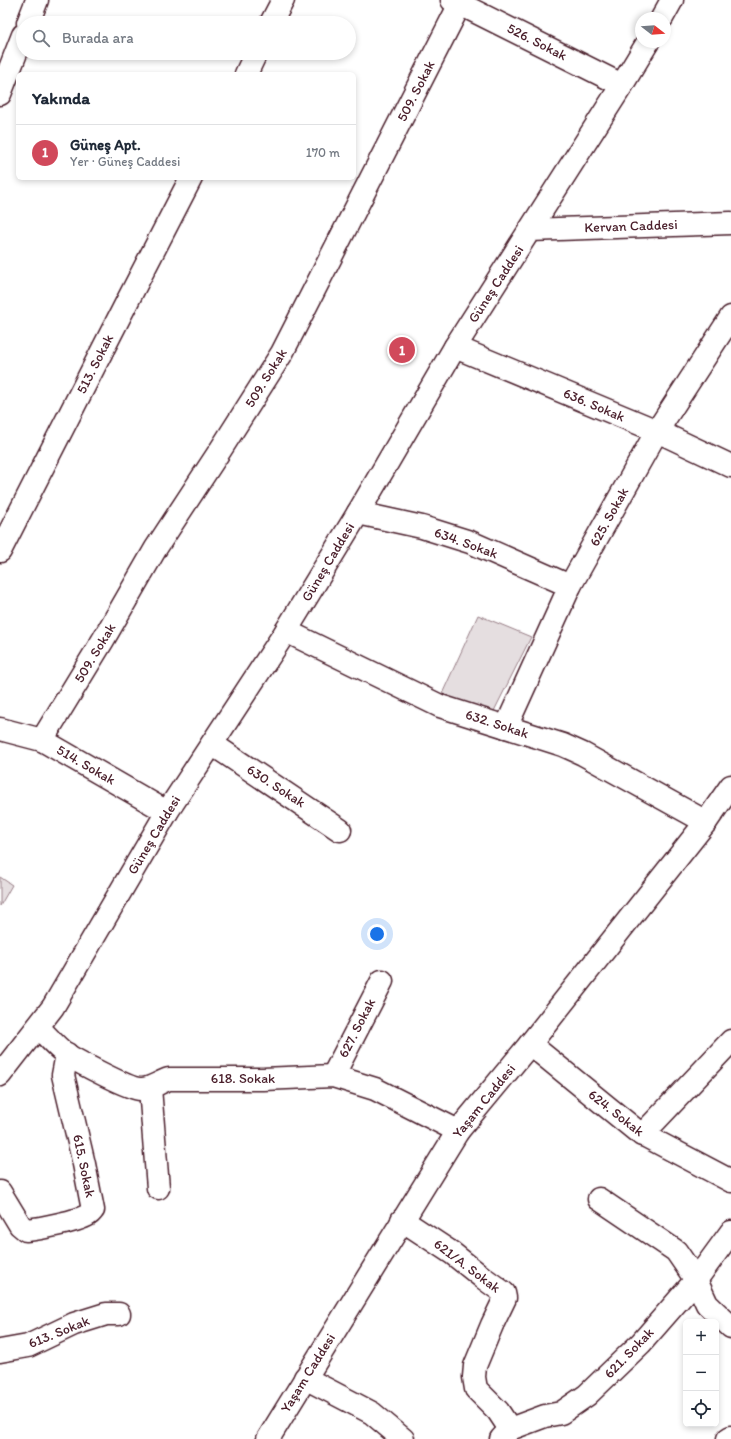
<!DOCTYPE html>
<html lang="tr">
<meta charset="utf-8">
<style>
:root{--surface:#fff;--page:#f6f6f7;--text:#1f2937;--muted:#747a83;--line:#e0e1e3;--accent:#d1495b}
body{margin:0;font-family:Itim,sans-serif;background:var(--page);color:var(--text)}
.controls{position:absolute;right:12px;bottom:12px;display:grid;overflow:hidden;border-radius:6px;box-shadow:0 2px 6px #0003}
.controls button{width:36px;height:36px;display:grid;place-items:center;padding:0;border:0;border-bottom:1px solid var(--line);background:var(--surface);color:var(--text);font:20px sans-serif}
.compass{position:absolute;left:635px;top:12px;width:36px;height:36px;border-radius:50%;background:var(--surface);box-shadow:0 2px 6px #0003;rotate:107deg}
.you{position:absolute;left:377px;top:934px;width:14px;height:14px;margin:-10px;border:3px solid #fff;border-radius:50%;background:#1a73e8;box-shadow:0 0 0 6px #1a73e833}
.badge{display:grid;place-items:center;width:26px;height:26px;border-radius:50%;background:var(--accent);color:#fff;font-size:13px;font-weight:700}
.pin{position:absolute;translate:-50% -50%;border:2px solid #fff;box-shadow:0 1px 4px #0006}
.list{margin:0;padding:0;list-style:none}
h2{display:flex;justify-content:space-between;align-items:center;height:52px;margin:0;padding:0 16px;font-size:17px}
h2 small{font-size:13px;font-weight:400;color:var(--muted)}
.list li{display:grid;grid-template-columns:26px 1fr auto;gap:12px;align-items:center;box-sizing:border-box;height:56px;padding:0 16px;border-top:1px solid var(--line)}
.list b{display:block;font-size:15px;white-space:nowrap}
.list p{margin:0;font-size:13px;white-space:nowrap;color:var(--muted)}
.list em{font-size:13px;font-style:normal;color:var(--muted)}
.icon{flex:none;width:22px;height:22px;fill:none;stroke:currentColor;stroke-width:2;stroke-linecap:round;stroke-linejoin:round}
.map{position:relative;flex:none;width:731px;height:1439px;overflow:hidden}
.search{position:absolute;background:var(--surface);box-shadow:0 2px 6px #0003;left:16px;top:16px;width:340px;height:44px;display:flex;align-items:center;gap:10px;box-sizing:border-box;padding:0 14px;border-radius:22px;color:var(--muted);font-size:15px}
.panel{position:absolute;background:var(--surface);box-shadow:0 2px 6px #0003;left:16px;top:72px;width:340px;height:108px;border-radius:6px}
.map>svg:first-child{display:block}
</style>
<div class="map">
<svg width="731" height="1439" viewBox="0 0 731 1439">
<rect width="100%" height="100%" fill="#fff"/>
<filter id="ink" filterUnits="userSpaceOnUse"><feTurbulence type="fractalNoise" baseFrequency=".025" numOctaves="2"/><feDisplacementMap in="SourceGraphic" scale="8" xChannelSelector="R" yChannelSelector="G"/><feConvolveMatrix kernelMatrix="1 2 1 2 8 2 1 2 1" color-interpolation-filters="sRGB"/></filter>
<g filter="url(#ink)">
<g fill="#e5dee0" stroke="#987e86">
<polygon points="478,615 531,637 493,713 442,694"/>
<polygon points="0,877 12,885 0,906"/>
</g>
<g fill="none" stroke-linecap="round" stroke-linejoin="round">
<g stroke="#4a1f2b" stroke-width="25">
<g id="street">
<polyline points="452,0 622,85"/>
<polyline points="28,23 37,0"/>
<polyline points="271,23 283,0"/>
<polyline points="246,74 256,53"/>
<polyline points="0,94 23,35"/>
<polyline points="455,347 657,431 731,466"/>
<polyline points="358,513 422,527 470,542 570,586"/>
<polyline points="0,551 128,300 191,178"/>
<polyline points="286,631 440,706 563,745 583,754 706,822"/>
<polyline points="506,727 570,586 657,431 731,317"/>
<polyline points="0,729 42,740 167,812"/>
<polyline points="42,740 103,640 156,548 221,449 282,353 462,0"/>
<polyline points="212,744 340,830"/>
<path d="M38,1027C47,1036 57,1048 67,1055C79,1062 129,1089 140,1089C150,1090 159,1082 169,1079H263L333,1076L375,1089L458,1131"/>
<polyline points="530,1044 638,1132 731,1181"/>
<polyline points="333,1076 382,981"/>
<polyline points="150,1088 158,1188"/>
<polyline points="642,1135 731,1041"/>
<path d="M0,1192L20,1225L26,1230C37,1229 81,1221 89,1214C91,1213 92,1211 93,1210L84,1164L63,1075L67,1054"/>
<polyline points="599,1199 676,1251 696,1280 707,1304 731,1327"/>
<polyline points="402,1220 452,1253 482,1277 504,1293 505,1298 492,1325 475,1366 474,1377 476,1389 498,1411 510,1429"/>
<polyline points="0,1351 28,1346 74,1324 106,1314 119,1314"/>
<polyline points="305,1378 372,1413 403,1439"/>
<polyline points="501,1439 510,1429 545,1416 561,1413 587,1395 641,1343 696,1280 731,1232"/>
</g>
</g>
<g stroke="#4a1f2b" stroke-width="25">
<g id="secondary">
<polyline points="662,18 672,0"/>
<polyline points="530,230 731,223"/>
<polyline points="0,1075 53,1007 167,812 286,631 358,513 455,347 622,85 648,42"/>
<polyline points="268,1439 458,1131 530,1044 706,822 731,786"/>
<polyline points="728,1439 731,1437"/>
</g>
</g>
<use href="#street" stroke="#fff" stroke-width="22"/>
<use href="#secondary" stroke="#fff" stroke-width="22"/>
</g>
</g>
<g text-anchor="middle" dominant-baseline="central" stroke-width="3" stroke-linejoin="round" paint-order="stroke">
<g font-size="14" fill="#4a1f2b" stroke="#fff">
<text transform="translate(537 42) rotate(27)">526. Sokak</text>
<text transform="translate(416 91) rotate(-63)">509. Sokak</text>
<text transform="translate(631 226) rotate(-2)">Kervan Caddesi</text>
<text transform="translate(496 284) rotate(-57)">Güneş Caddesi</text>
<text transform="translate(95 364) rotate(-63)">513. Sokak</text>
<text transform="translate(266 378) rotate(-58)">509. Sokak</text>
<text transform="translate(594 405) rotate(23)">636. Sokak</text>
<text transform="translate(609 517) rotate(-61)">625. Sokak</text>
<text transform="translate(466 543) rotate(20)">634. Sokak</text>
<text transform="translate(328 562) rotate(-59)">Güneş Caddesi</text>
<text transform="translate(95 653) rotate(-59)">509. Sokak</text>
<text transform="translate(497 724) rotate(18)">632. Sokak</text>
<text transform="translate(86 765) rotate(30)">514. Sokak</text>
<text transform="translate(276 786) rotate(33)">630. Sokak</text>
<text transform="translate(154 835) rotate(-59)">Güneş Caddesi</text>
<text transform="translate(357 1028) rotate(-63)">627. Sokak</text>
<text x="243" y="1078">618. Sokak</text>
<text transform="translate(484 1101) rotate(-51)">Yaşam Caddesi</text>
<text transform="translate(616 1113) rotate(38)">624. Sokak</text>
<text transform="translate(84 1166) rotate(78)">615. Sokak</text>
<text transform="translate(467 1266) rotate(37)">621/A. Sokak</text>
<text transform="translate(59 1332) rotate(-22)">613. Sokak</text>
<text transform="translate(629 1353) rotate(-46)">621. Sokak</text>
<text transform="translate(308 1373) rotate(-58)">Yaşam Caddesi</text>
</g>
</g>
</svg>
<div class="controls">
<button>+</button>
<button>−</button>
<button><svg class="icon" aria-label="locate" viewBox="0 0 24 24"><circle cx="12" cy="12" r="6"/><path d="M12 2v4M12 18v4M2 12h4M18 12h4"/></svg></button>
</div>
<svg class="compass" viewBox="-18 -18 36 36"><path d="M0-13l5 13h-10z" fill="#e53935"/><path d="M0 13l5-13h-10z" fill="#747a83"/></svg>
<div class="you"></div>
<div class="pin badge" style="left:402px;top:350px">1</div>
<div class="search"><svg class="icon" aria-label="search" viewBox="0 0 24 24"><circle cx="10" cy="10" r="6"/><path d="M15 15l6 6"/></svg>Burada ara</div>
<section class="panel">
<h2>Yakında<small></small></h2>
<ul class="list">
<li><span class="badge">1</span><div><b>Güneş Apt.</b><p>Yer · Güneş Caddesi</p></div><em>170 m</em></li>
</ul>
</section>
</div>
